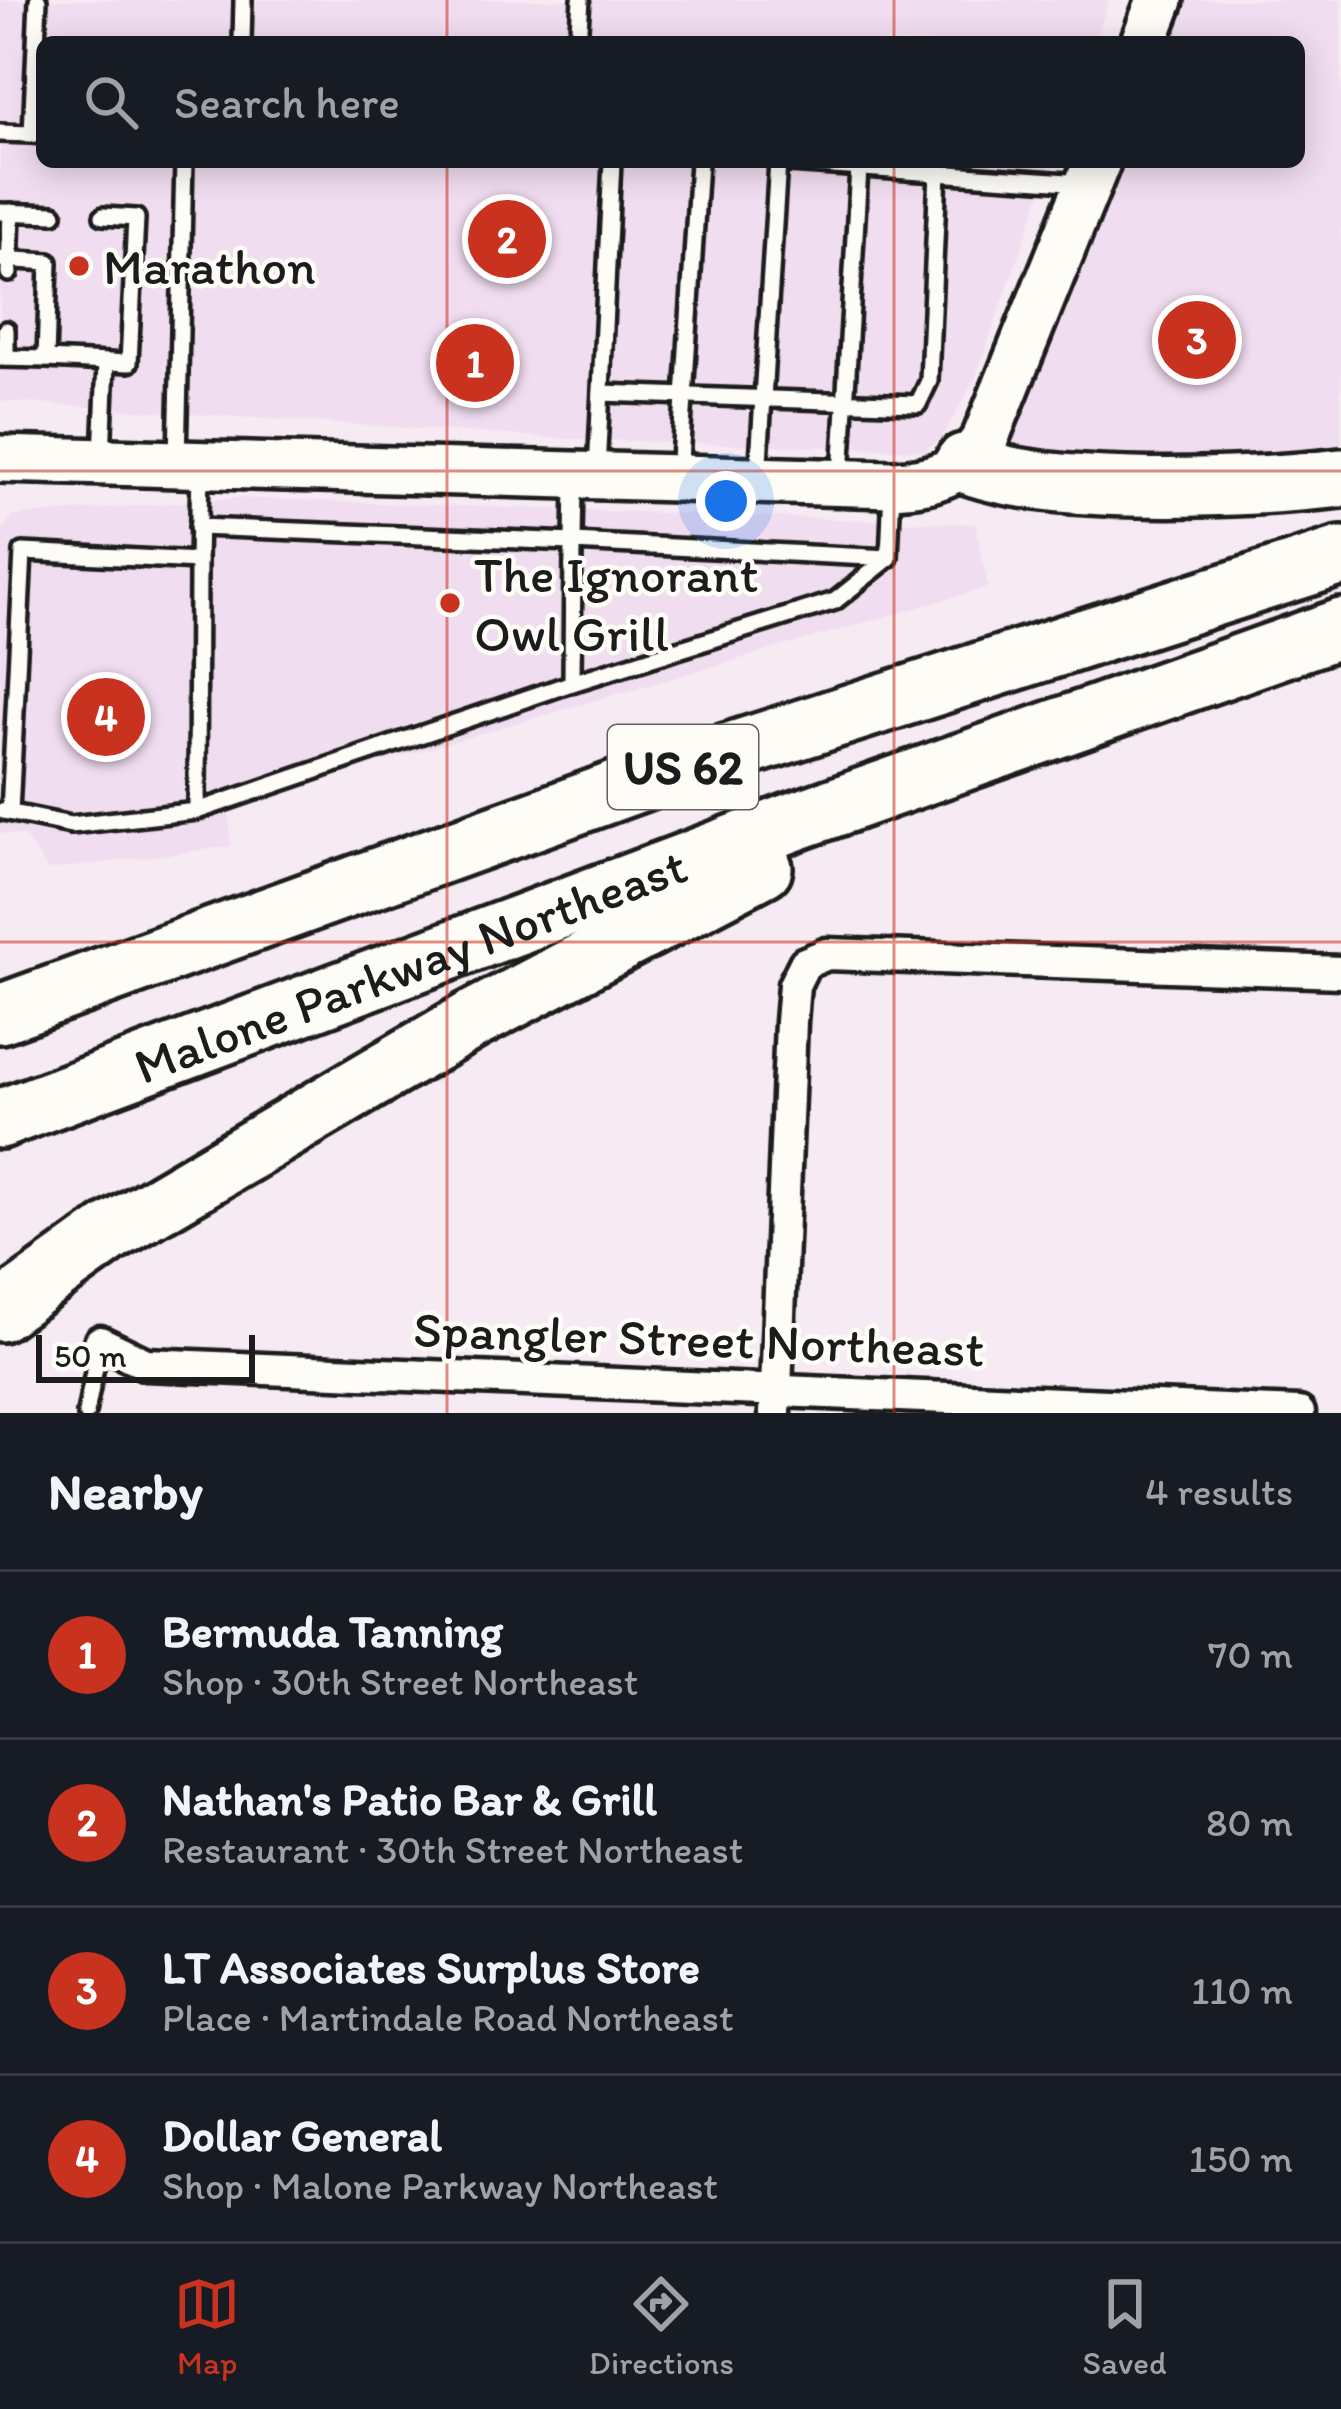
<!DOCTYPE html>
<meta charset="utf-8">
<style>
:root{--surface:#171b24;--page:#20242c;--text:#f1f3f6;--muted:#9ea1a6;--line:#363941;--accent:#c8321e}
body{margin:0;font-family:Itim,sans-serif;background:var(--page);color:var(--text)}
.scale{position:absolute;left:36px;bottom:30px;width:219px;box-sizing:border-box;padding-left:12px;border:6px solid #1c1c1c;border-top:0;font-size:33px;line-height:42px;white-space:nowrap;color:#1c1c1c;-webkit-text-stroke:9px #fdfcf7;paint-order:stroke}
.you{position:absolute;left:726px;top:501px;width:42px;height:42px;margin:-30px;border:9px solid #fff;border-radius:50%;background:#1a73e8;box-shadow:0 0 0 18px #1a73e833}
.badge{display:grid;place-items:center;width:78px;height:78px;border-radius:50%;background:var(--accent);color:#fff;font-size:39px;font-weight:700}
.pin{position:absolute;translate:-50% -50%;border:6px solid #fff;box-shadow:0 3px 12px #0006}
.list{margin:0;padding:0;list-style:none}
h2{display:flex;justify-content:space-between;align-items:center;height:156px;margin:0;padding:0 48px;font-size:51px}
h2 small{font-size:39px;font-weight:400;color:var(--muted)}
.list li{display:grid;grid-template-columns:78px 1fr auto;gap:36px;align-items:center;box-sizing:border-box;height:168px;padding:0 48px;border-top:3px solid var(--line)}
.list b{display:block;font-size:45px;white-space:nowrap}
.list p{margin:0;font-size:39px;white-space:nowrap;color:var(--muted)}
.list em{font-size:39px;font-style:normal;color:var(--muted)}
.icon{flex:none;width:66px;height:66px;fill:none;stroke:currentColor;stroke-width:2;stroke-linecap:round;stroke-linejoin:round}
.map{position:relative;flex:none;width:1341px;height:1413px;overflow:hidden}
.search{position:absolute;background:var(--surface);box-shadow:0 6px 30px #0003;left:36px;right:36px;top:36px;height:132px;display:flex;align-items:center;gap:30px;box-sizing:border-box;padding:0 42px;border-radius:18px;color:var(--muted);font-size:45px}
.sheet{height:828px;background:var(--surface)}
nav{display:flex;justify-content:space-around;align-items:center;box-sizing:border-box;height:168px;border-top:3px solid var(--line);background:var(--surface);font-size:33px;color:var(--muted)}
nav a{display:grid;justify-items:center;gap:6px}
nav .on{color:var(--accent)}
.map>svg:first-child{display:block}
</style>
<div class="map">
<svg width="1341" height="1413" viewBox="0 0 1341 1413">
<rect width="100%" height="100%" fill="#f6eaf3"/>
<filter id="ink" filterUnits="userSpaceOnUse"><feTurbulence type="fractalNoise" baseFrequency=".00833" numOctaves="2"/><feDisplacementMap in="SourceGraphic" scale="24" xChannelSelector="R" yChannelSelector="G"/><feConvolveMatrix kernelMatrix="1 2 1 2 8 2 1 2 1" color-interpolation-filters="sRGB"/></filter>
<g filter="url(#ink)">
<g fill="#f1ddf0">
<polygon points="0,0 1109,0 1094,42 42,42 42,162 1052,162 975,379 941,439 924,450 571,439 0,401"/>
<polygon points="1184,0 1341,0 1341,474 1019,458 1011,445 1117,162 1299,162 1299,42 1167,42"/>
<polygon points="234,498 975,524 988,587 361,768 229,811 231,846 48,870 24,836 0,833 0,533 13,516"/>
</g>
<g fill="none" stroke-linecap="round" stroke-linejoin="round">
<g stroke="#1c1c1c" stroke-width="24">
<g id="lane">
<polyline points="38,0 32,134 42,135"/>
<polyline points="242,42 243,0"/>
<polyline points="578,42 581,0"/>
<polyline points="0,133 32,134"/>
<polyline points="775,162 1083,183"/>
<polyline points="0,212 54,214"/>
<polyline points="0,259 49,262 46,359 0,358"/>
<polyline points="9,273 11,212"/>
<polyline points="6,358 6,330"/>
<polyline points="46,359 129,363 136,218 103,216"/>
<polyline points="601,393 918,404 929,381 938,172"/>
<polyline points="102,456 106,363"/>
<polyline points="177,459 184,162"/>
<polyline points="597,472 612,162"/>
<polyline points="679,476 699,162"/>
<polyline points="841,476 859,168"/>
<polyline points="758,477 778,162"/>
<polyline points="198,527 573,542 574,482"/>
<polyline points="889,558 835,601 572,683 573,542 889,558 892,487"/>
<polyline points="3,811 71,825 197,811 198,561"/>
<polyline points="197,811 572,683"/>
<polyline points="10,812 23,552 198,561 200,471"/>
<polyline points="86,1413 100,1342"/>
</g>
</g>
<g stroke="#1c1c1c" stroke-width="39">
<g id="street">
<polyline points="100,1342 146,1364 1299,1413"/>
<polyline points="775,1413 791,1022 794,985 805,963 827,954 1341,972"/>
</g>
</g>
<g stroke="#1c1c1c" stroke-width="54">
<g id="secondary">
<polyline points="1144,42 1160,0"/>
<path d="M0,459L892,484C931,483 963,473 985,439L1097,162"/>
</g>
</g>
<g stroke="#1c1c1c" stroke-width="66">
<g id="highway">
<path d="M964,463C1048,497 1248,489 1341,478"/>
<polyline points="0,1014 665,773 1341,556"/>
<path id="s1" d="M0,1119L793,822L1341,628"/>
<polyline points="0,1312 110,1233 472,1020 763,868"/>
</g>
</g>
<use href="#lane" stroke="#fdfcf7" stroke-width="15"/>
<use href="#street" stroke="#fdfcf7" stroke-width="30"/>
<use href="#secondary" stroke="#fdfcf7" stroke-width="45"/>
<use href="#highway" stroke="#fdfcf7" stroke-width="57"/>
</g>
</g>
<path fill="none" stroke="#c8321e" stroke-width="3" stroke-opacity="0.55" d="M447,0V42M894,0V42M447,162V1413M894,162V1413M0,471H1341M0,942H1341"/>
<g fill="#c8321e" stroke="#fdfcf7" stroke-width="4.5">
<circle cx="79" cy="266" r="12"/>
<circle cx="450" cy="603" r="12"/>
</g>
<g text-anchor="middle" dominant-baseline="central" stroke-width="9" stroke-linejoin="round" paint-order="stroke">
<rect fill="#fdfcf7" stroke="#605f5e" stroke-width="3" x="608" y="725" width="150" height="84" rx="9"/>
<g font-size="48" font-weight="bold" fill="#1c1c1c">
<text x="683" y="767">US 62</text>
</g>
<g font-size="51" fill="#1c1c1c" stroke="#fdfcf7" text-anchor="start">
<text x="103" y="266">Marathon</text>
<text x="474" y="574">The Ignorant<tspan x="474" dy="59">Owl Grill</tspan></text>
</g>
<g font-size="51" fill="#1c1c1c" stroke="#fdfcf7">
<text stroke="none"><textPath href="#s1" startOffset="438">Malone Parkway Northeast</textPath></text>
<text transform="translate(699 1339) rotate(2)">Spangler Street Northeast</text>
</g>
</g>
</svg>
<div class="scale">50 m</div>
<div class="you"></div>
<div class="pin badge" style="left:475px;top:363px">1</div>
<div class="pin badge" style="left:507px;top:239px">2</div>
<div class="pin badge" style="left:1197px;top:340px">3</div>
<div class="pin badge" style="left:106px;top:717px">4</div>
<div class="search"><svg class="icon" aria-label="search" viewBox="0 0 24 24"><circle cx="10" cy="10" r="6"/><path d="M15 15l6 6"/></svg>Search here</div>
</div>
<section class="sheet">
<h2>Nearby<small>4 results</small></h2>
<ul class="list">
<li><span class="badge">1</span><div><b>Bermuda Tanning</b><p>Shop · 30th Street Northeast</p></div><em>70 m</em></li>
<li><span class="badge">2</span><div><b>Nathan's Patio Bar &amp; Grill</b><p>Restaurant · 30th Street Northeast</p></div><em>80 m</em></li>
<li><span class="badge">3</span><div><b>LT Associates Surplus Store</b><p>Place · Martindale Road Northeast</p></div><em>110 m</em></li>
<li><span class="badge">4</span><div><b>Dollar General</b><p>Shop · Malone Parkway Northeast</p></div><em>150 m</em></li>
</ul>
</section>
<nav>
<a class="on"><svg class="icon" aria-label="map" viewBox="0 0 24 24"><path d="M3 6l6-2 6 2 6-2v14l-6 2-6-2-6 2zM9 4v14M15 6v14"/></svg>Map</a>
<a><svg class="icon" aria-label="directions" viewBox="0 0 24 24"><path d="M12 3l9 9-9 9-9-9zM9 14v-3h6M13 9l2 2-2 2"/></svg>Directions</a>
<a><svg class="icon" aria-label="saved" viewBox="0 0 24 24"><path d="M7 4h10v16l-5-4-5 4z"/></svg>Saved</a>
</nav>
